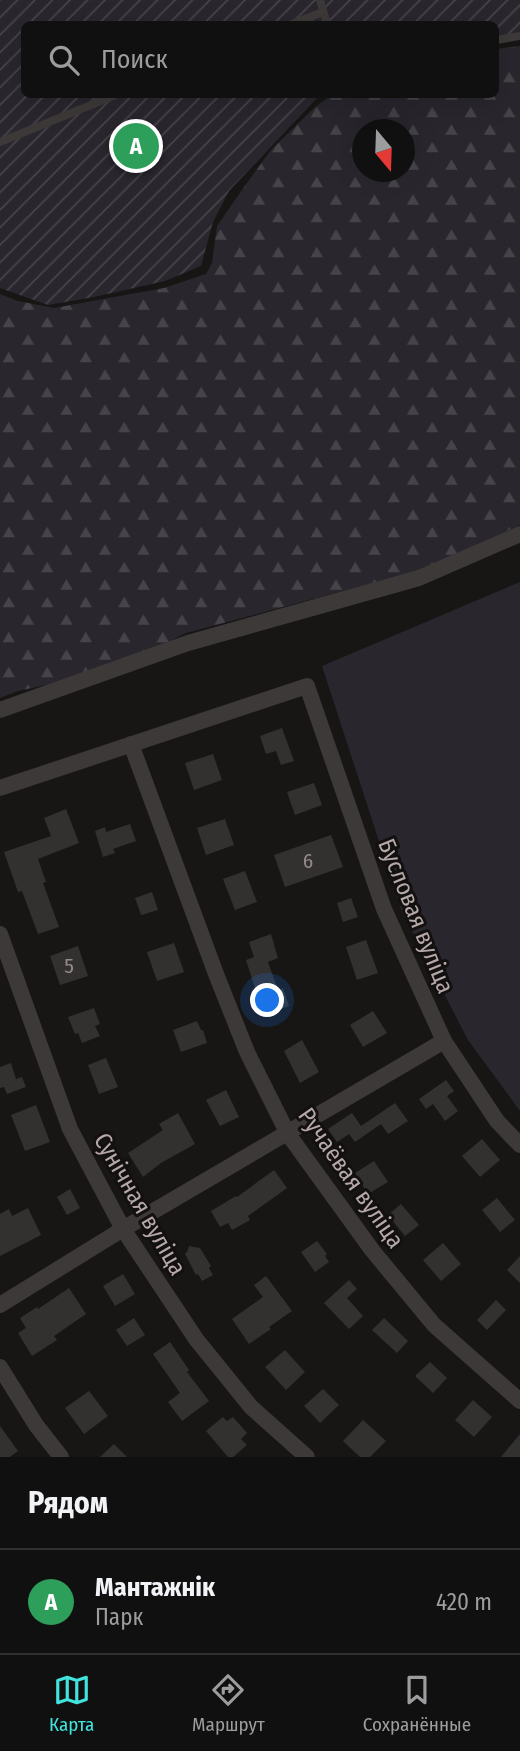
<!DOCTYPE html>
<html lang="ru">
<meta charset="utf-8">
<style>
:root{--surface:#111010;--page:#1a1919;--text:#f1f3f6;--muted:#9c9d9f;--line:#303030;--accent:#41e3dc}
body{margin:0;font-family:"Fira Sans Condensed",sans-serif;background:var(--page);color:var(--text)}
.compass{position:absolute;left:352px;top:119px;width:63px;height:63px;border-radius:50%;background:var(--surface);box-shadow:0 7px 28px #0002;rotate:161deg}
.you{position:absolute;left:268px;top:1001px;width:24px;height:24px;margin:-18px;border:5px solid #fff;border-radius:50%;background:#1a73e8;box-shadow:0 0 0 10px #1a73e833}
.badge{display:grid;place-items:center;width:46px;height:46px;border-radius:50%;background:var(--accent);color:#fff;font-size:23px;font-weight:700}
.pin{position:absolute;translate:-50% -50%;border:4px solid #fff;box-shadow:0 2px 7px #0006}
.list{margin:0;padding:0;list-style:none}
h2{display:flex;justify-content:space-between;align-items:center;height:91px;margin:0;padding:0 28px;font-size:30px}
h2 small{font-size:23px;font-weight:400;color:var(--muted)}
.list li{display:grid;grid-template-columns:46px 1fr auto;gap:21px;align-items:center;box-sizing:border-box;height:105px;padding:0 28px;border-top:2px solid var(--line)}
.list b{display:block;font-size:26px;white-space:nowrap}
.list p{margin:0;font-size:23px;white-space:nowrap;color:var(--muted)}
.list em{font-size:23px;font-style:normal;color:var(--muted)}
.icon{flex:none;width:38px;height:38px;fill:none;stroke:currentColor;stroke-width:2;stroke-linecap:round;stroke-linejoin:round}
.map{position:relative;flex:none;width:520px;height:1457px;overflow:hidden}
.search{position:absolute;background:var(--surface);box-shadow:0 7px 28px #0002;left:21px;right:21px;top:21px;height:77px;display:flex;align-items:center;gap:18px;box-sizing:border-box;padding:0 24px;border-radius:10px;color:var(--muted);font-size:26px}
.sheet{height:196px;background:var(--surface)}
nav{display:flex;justify-content:space-around;align-items:center;box-sizing:border-box;height:98px;border-top:2px solid var(--line);background:var(--surface);font-size:19px;color:var(--muted)}
nav a{display:grid;justify-items:center;gap:4px}
nav .on{color:var(--accent)}
.map>svg:first-child{display:block}
</style>
<div class="map">
<svg width="520" height="1457" viewBox="0 0 520 1457">
<defs>
<pattern id="forest-firs" width="22" height="20" patternUnits="userSpaceOnUse" patternTransform="scale(1.75)"><rect width="22" height="20" fill="#29262e"/><path d="M5 1l3.5 6h-7zM16 11l3.5 6h-7z" fill="#464349"/></pattern>
<pattern id="garden-furrows" width="10" height="10" patternUnits="userSpaceOnUse" patternTransform="scale(1.75)"><rect width="10" height="10" fill="#29262e"/><path d="M-1 1l2-2M0 10L10 0M9 11l2-2" fill="none" stroke="#464349"/></pattern>
</defs>
<rect width="100%" height="100%" fill="#171615"/>
<polygon fill="#29262e" points="520,582 520,1111 468,1040 402,912 322,666"/>
<path fill="url(#forest-firs)" fill-rule="evenodd" d="M520,46V525L417,571L186,633L107,672L18,691L0,698V294L18,301L54,308L164,288L206,274L212,263L217,226L244,187L271,150L315,107L332,95L496,94V49ZM363,130H405V172H363Z"/>
<polygon fill="url(#garden-furrows)" points="0,0 520,0 520,33 496,37 496,24 24,24 24,94 320,95 229,191 213,222 201,266 165,281 94,297 48,305 0,288"/>
<g fill="#333130">
<polygon points="282,728 294,761 281,765 276,751 266,754 260,736"/>
<polygon points="213,754 222,780 194,790 185,763"/>
<polygon points="314,783 322,805 295,815 287,792"/>
<polygon points="66,809 79,843 38,859 46,882 43,883 59,927 38,934 22,891 18,892 4,852 51,836 44,818"/>
<polygon points="225,819 234,845 206,855 197,828"/>
<polygon points="130,824 136,841 113,849 115,853 103,857 95,831 105,827 106,832"/>
<polygon points="331,835 343,867 285,887 274,855"/>
<polygon points="245,871 257,902 235,910 223,879"/>
<polygon points="152,892 158,910 141,915 135,898"/>
<polygon points="351,898 358,917 343,922 337,903"/>
<polygon points="271,934 278,958 268,962 278,990 283,988 289,1006 267,1014 259,994 257,994 246,960 254,957 249,942"/>
<polygon points="366,940 378,973 357,980 346,947"/>
<polygon points="174,943 184,972 157,981 147,952"/>
<polygon points="78,946 88,976 60,985 50,956"/>
<polygon points="94,1008 100,1024 95,1026 100,1036 82,1043 78,1033 75,1034 68,1017"/>
<polygon points="373,1011 387,1033 363,1047 350,1025"/>
<polygon points="197,1021 201,1030 203,1030 207,1043 181,1052 173,1030"/>
<polygon points="302,1040 319,1072 300,1083 284,1051"/>
<polygon points="106,1058 118,1087 99,1094 88,1065"/>
<polygon points="11,1063 16,1079 22,1077 26,1087 7,1094 4,1087 0,1088 0,1067"/>
<polygon points="446,1080 454,1091 447,1096 458,1111 445,1121 433,1104 426,1109 419,1099"/>
<polygon points="226,1090 239,1117 220,1126 206,1100"/>
<polygon points="395,1103 408,1121 388,1134 381,1124 355,1142 349,1134 337,1142 328,1129 352,1113 361,1126"/>
<polygon points="36,1105 50,1142 25,1151 11,1115"/>
<polygon points="178,1113 195,1144 161,1163 143,1177 128,1153 163,1130 159,1124"/>
<polygon points="482,1139 500,1160 480,1177 462,1156"/>
<polygon points="374,1161 388,1182 368,1194 355,1173"/>
<polygon points="274,1170 287,1188 248,1216 250,1220 232,1230 228,1223 220,1227 211,1211 236,1196 237,1197"/>
<polygon points="70,1189 80,1208 67,1215 57,1197"/>
<polygon points="497,1198 515,1220 500,1232 482,1210"/>
<polygon points="401,1204 419,1225 405,1236 388,1215"/>
<polygon points="28,1208 41,1235 0,1256 0,1214 9,1209 12,1216"/>
<polygon points="317,1241 327,1254 325,1256 329,1262 315,1272 301,1252"/>
<polygon points="443,1243 461,1264 441,1281 423,1260"/>
<polygon points="189,1246 200,1248 211,1266 209,1268 213,1275 202,1281 198,1274 196,1275 185,1254 187,1252"/>
<polygon points="520,1256 520,1283 507,1270"/>
<polygon points="123,1274 135,1294 115,1306 103,1286"/>
<polygon points="266,1276 292,1311 269,1327 271,1329 249,1344 232,1319 263,1297 254,1285"/>
<polygon points="349,1280 357,1289 347,1298 363,1316 349,1329 324,1303"/>
<polygon points="69,1288 86,1314 54,1336 57,1340 32,1356 18,1333 26,1328 20,1318 37,1307 38,1309"/>
<polygon points="496,1300 506,1310 487,1330 477,1320"/>
<polygon points="134,1318 145,1335 127,1346 116,1330"/>
<polygon points="384,1318 408,1341 397,1353 372,1330"/>
<polygon points="170,1342 189,1370 187,1372 209,1401 182,1421 168,1402 180,1393 153,1354"/>
<polygon points="285,1350 305,1372 286,1390 265,1367"/>
<polygon points="430,1362 447,1378 433,1393 415,1376"/>
<polygon points="323,1389 339,1405 320,1423 304,1406"/>
<polygon points="89,1391 108,1416 84,1434 65,1408"/>
<polygon points="473,1400 492,1417 474,1437 455,1420"/>
<polygon points="223,1417 227,1421 233,1417 247,1433 241,1439 247,1445 233,1457 228,1457 206,1431"/>
<polygon points="363,1420 386,1441 370,1457 360,1457 343,1441"/>
<polygon points="0,1426 18,1451 10,1457 0,1457"/>
<polygon points="520,1434 520,1457 501,1457"/>
<polygon points="114,1444 127,1457 100,1457"/>
</g>
<g fill="none" stroke-linecap="round" stroke-linejoin="round">
<g stroke="#3d3938" stroke-width="8">
<polyline points="320,0 327,24"/>
<polyline points="292,24 323,12"/>
<polyline points="496,40 520,36"/>
<polyline points="0,142 118,94"/>
</g>
<g stroke="#3d3938" stroke-width="16">
<polyline points="0,710 188,643 419,578 520,534"/>
<polyline points="131,744 216,974 247,1052 288,1134 372,1250 434,1325 520,1401"/>
<polyline points="0,788 307,686 384,909 444,1041 497,1121 520,1145"/>
<polyline points="0,934 70,1129 123,1229 196,1339 251,1407 307,1457"/>
<polyline points="0,1305 123,1229 444,1041"/>
<polyline points="0,1367 36,1425 61,1457"/>
</g>
</g>
<g text-anchor="middle" dominant-baseline="central" stroke-width="6" stroke-linejoin="round" paint-order="stroke">
<g font-size="21" fill="#958a8a">
<text x="308" y="861">6</text>
<text x="69" y="966">5</text>
</g>
<g font-size="24" fill="#b6a8a8" stroke="#121110">
<text transform="translate(416 916) rotate(68)">Бусловая вуліца</text>
<text transform="translate(351 1178) rotate(55)">Ручаёвая вуліца</text>
<text transform="translate(140 1204) rotate(60)">Сунічная вуліца</text>
</g>
</g>
</svg>
<svg class="compass" viewBox="-18 -18 36 36"><path d="M0-13l5 13h-10z" fill="#e53935"/><path d="M0 13l5-13h-10z" fill="#9c9d9f"/></svg>
<div class="you"></div>
<div class="pin badge" style="left:136px;top:146px;background:#2e9e5b">A</div>
<div class="search"><svg class="icon" aria-label="search" viewBox="0 0 24 24"><circle cx="10" cy="10" r="6"/><path d="M15 15l6 6"/></svg>Поиск</div>
</div>
<section class="sheet">
<h2>Рядом<small></small></h2>
<ul class="list">
<li><span class="badge" style="background:#2e9e5b">A</span><div><b>Мантажнік</b><p>Парк</p></div><em>420 m</em></li>
</ul>
</section>
<nav>
<a class="on"><svg class="icon" aria-label="map" viewBox="0 0 24 24"><path d="M3 6l6-2 6 2 6-2v14l-6 2-6-2-6 2zM9 4v14M15 6v14"/></svg>Карта</a>
<a><svg class="icon" aria-label="directions" viewBox="0 0 24 24"><path d="M12 3l9 9-9 9-9-9zM9 14v-3h6M13 9l2 2-2 2"/></svg>Маршрут</a>
<a><svg class="icon" aria-label="saved" viewBox="0 0 24 24"><path d="M7 4h10v16l-5-4-5 4z"/></svg>Сохранённые</a>
</nav>
